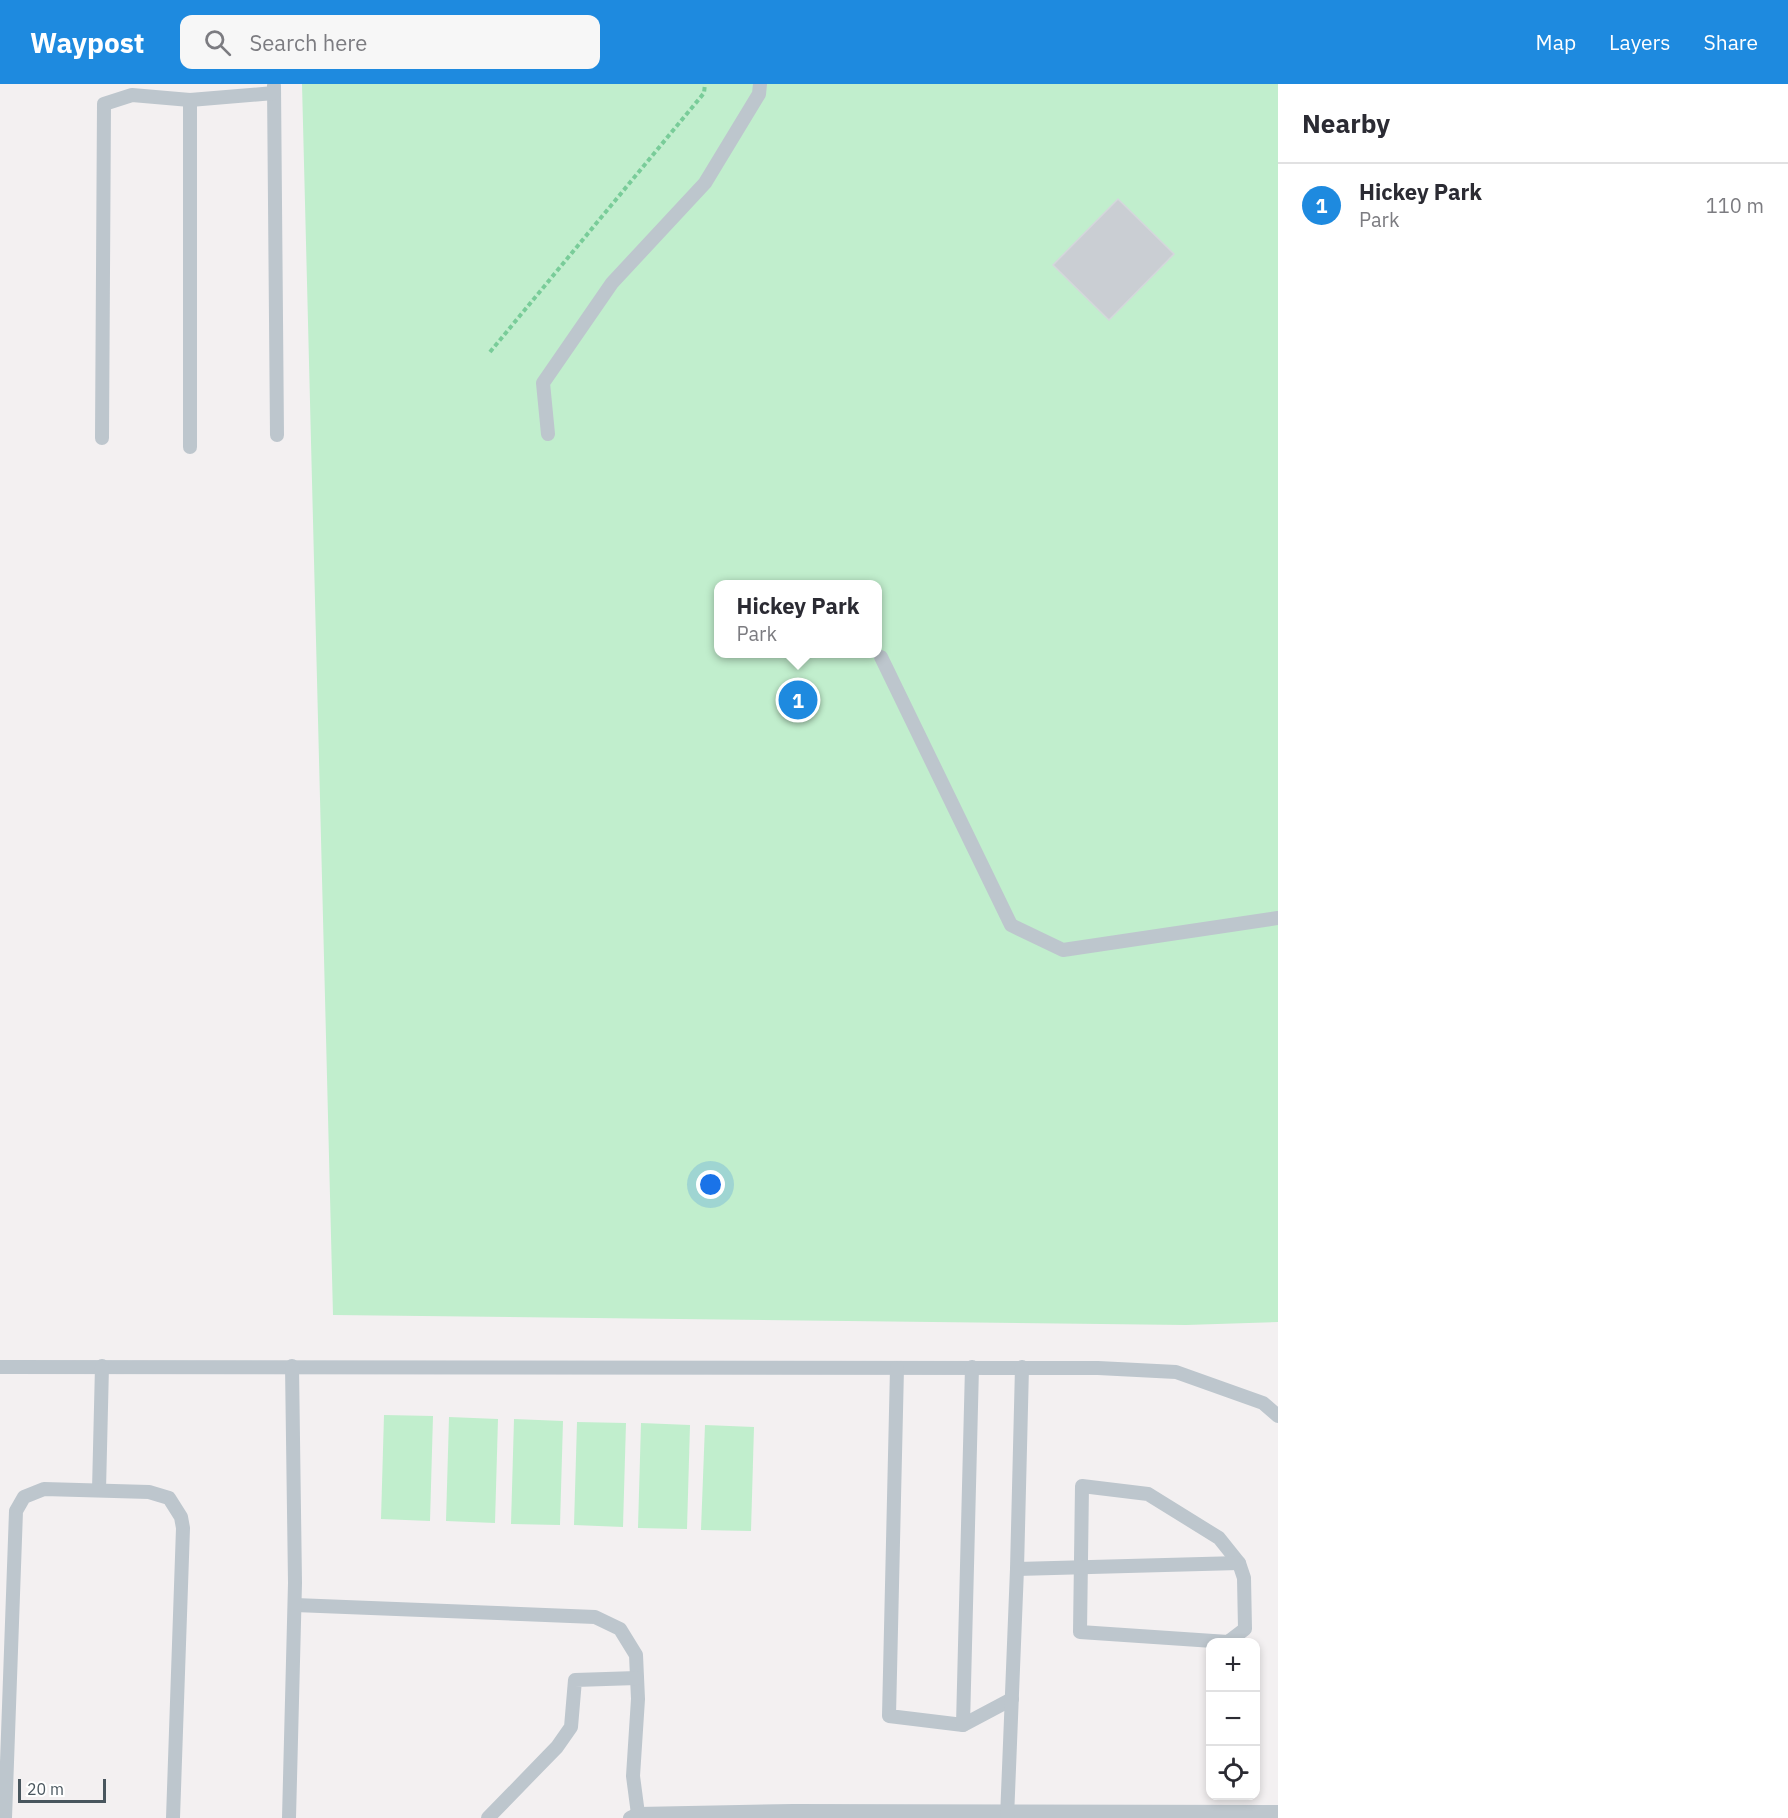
<!DOCTYPE html>
<meta charset="utf-8">
<style>
:root{--surface:#fff;--page:#f7f7f7;--text:#2b2b33;--muted:#7c7c81;--line:#e1e1e2;--accent:#1e8adf}
body{margin:0;font-family:"IBM Plex Sans",sans-serif;background:var(--page);color:var(--text)}
.controls{position:absolute;right:18px;bottom:18px;display:grid;overflow:hidden;border-radius:12px;box-shadow:0 3px 9px #0003}
.controls button{width:54px;height:54px;display:grid;place-items:center;padding:0;border:0;border-bottom:2px solid var(--line);background:var(--surface);color:var(--text);font:30px sans-serif}
.scale{position:absolute;left:18px;bottom:15px;width:88px;box-sizing:border-box;padding-left:6px;border:3px solid #49565e;border-top:0;font-size:16px;line-height:21px;white-space:nowrap;color:#49565e;-webkit-text-stroke:4px #fff;paint-order:stroke}
.you{position:absolute;left:711px;top:1101px;width:21px;height:21px;margin:-15px;border:4px solid #fff;border-radius:50%;background:#1a73e8;box-shadow:0 0 0 9px #1a73e833}
.badge{display:grid;place-items:center;width:39px;height:39px;border-radius:50%;background:var(--accent);color:#fff;font-size:20px;font-weight:700}
.pin{position:absolute;translate:-50% -50%;border:3px solid #fff;box-shadow:0 2px 6px #0006}
.popup{position:absolute;left:714px;top:496px;width:168px;height:78px;box-sizing:border-box;display:grid;place-content:center;border-radius:12px;background:var(--surface);filter:drop-shadow(0 2px 4px #0005);font-size:20px;white-space:nowrap;color:var(--muted)}
.popup b{font-size:22px;color:var(--text)}
.popup::after{content:'';position:absolute;left:50%;top:100%;margin-left:-12px;border:12px solid transparent;border-top-color:var(--surface)}
.list{margin:0;padding:0;list-style:none}
h2{display:flex;justify-content:space-between;align-items:center;height:78px;margin:0;padding:0 24px;font-size:26px}
h2 small{font-size:20px;font-weight:400;color:var(--muted)}
.list li{display:grid;grid-template-columns:39px 1fr auto;gap:18px;align-items:center;box-sizing:border-box;height:84px;padding:0 24px;border-top:2px solid var(--line)}
.list b{display:block;font-size:22px;white-space:nowrap}
.list p{margin:0;font-size:20px;white-space:nowrap;color:var(--muted)}
.list em{font-size:20px;font-style:normal;color:var(--muted)}
.icon{flex:none;width:33px;height:33px;fill:none;stroke:currentColor;stroke-width:2;stroke-linecap:round;stroke-linejoin:round}
.map{position:relative;flex:none;width:1278px;height:1734px;overflow:hidden}
header{display:flex;align-items:center;gap:36px;box-sizing:border-box;height:84px;padding:0 30px;background:var(--accent);color:#fff}
header strong{font-size:28px}
nav{display:flex;gap:33px;margin-inline-start:auto;font-size:21px}
.search{width:420px;height:54px;background:var(--page);display:flex;align-items:center;gap:15px;box-sizing:border-box;padding:0 21px;border-radius:12px;color:var(--muted);font-size:22px}
main{display:flex}
aside{flex:1;background:var(--surface)}
.map>svg:first-child{display:block}
</style>
<header>
<strong>Waypost</strong>
<div class="search"><svg class="icon" aria-label="search" viewBox="0 0 24 24"><circle cx="10" cy="10" r="6"/><path d="M15 15l6 6"/></svg>Search here</div>
<nav><a>Map</a><a>Layers</a><a>Share</a></nav>
</header>
<main>
<div class="map">
<svg width="1278" height="1734" viewBox="0 0 1278 1734">
<rect width="100%" height="100%" fill="#f3f0f1"/>
<g fill="#c1eecd" fill-rule="evenodd">
<path d="M302,0H1278V1238L1186,1241L333,1231ZM718,500H878V570H718Z"/>
<polygon points="384,1331 433,1332 430,1437 381,1435"/>
<polygon points="449,1333 498,1335 495,1439 446,1437"/>
<polygon points="514,1335 563,1337 560,1441 511,1440"/>
<polygon points="577,1338 626,1339 623,1443 574,1441"/>
<polygon points="641,1339 690,1341 687,1445 638,1444"/>
<polygon points="705,1341 754,1343 751,1447 701,1446"/>
</g>
<polygon fill="#caced3" stroke="#d5d7dc" stroke-width="1.5" points="1118,115 1174,170 1109,236 1053,181"/>
<g fill="none" stroke-linecap="round" stroke-linejoin="round">
<polyline stroke="#79cc99" stroke-width="4" stroke-dasharray="4.5 3" stroke-linecap="butt" points="490,268 704,9 705,0"/>
<g stroke="#bdc6cd" stroke-width="14">
<polyline points="274,2 277,351"/>
<polyline points="548,350 543,299 612,199 705,99 759,10 760,0"/>
<polyline points="102,354 104,20 132,11 190,16 274,9"/>
<polyline points="190,363 190,16"/>
<polyline points="881,573 1011,841 1063,866 1278,834"/>
<polyline points="0,1283 1098,1284 1176,1288 1263,1319 1278,1332"/>
<polyline points="897,1284 889,1632 963,1641 1012,1615"/>
<polygon points="1082,1402 1148,1410 1219,1454 1239,1479 1244,1494 1245,1545 1228,1558 1080,1548"/>
<polyline points="99,1406 102,1282"/>
<polyline points="1017,1485 1239,1479"/>
<polyline points="295,1521 595,1533 620,1545 636,1571 638,1615 633,1692 638,1730"/>
<polyline points="963,1641 972,1283"/>
<polyline points="5,1734 16,1427 24,1413 44,1405 149,1408 169,1414 181,1433 183,1444 173,1734"/>
<polyline points="289,1734 295,1499 292,1282"/>
<polyline points="488,1734 557,1663 571,1643 575,1596 637,1594"/>
<polyline points="630,1734 638,1730 793,1727 1278,1728"/>
<polyline points="1007,1734 1017,1485 1022,1283"/>
</g>
</g>
</svg>
<div class="controls">
<button>+</button>
<button>−</button>
<button><svg class="icon" aria-label="locate" viewBox="0 0 24 24"><circle cx="12" cy="12" r="6"/><path d="M12 2v4M12 18v4M2 12h4M18 12h4"/></svg></button>
</div>
<div class="scale">20 m</div>
<div class="you"></div>
<div class="pin badge" style="left:798px;top:616px">1</div>
<div class="popup"><b>Hickey Park</b>Park</div>
</div>
<aside>
<h2>Nearby<small></small></h2>
<ul class="list">
<li><span class="badge">1</span><div><b>Hickey Park</b><p>Park</p></div><em>110 m</em></li>
</ul>
</aside>
</main>
